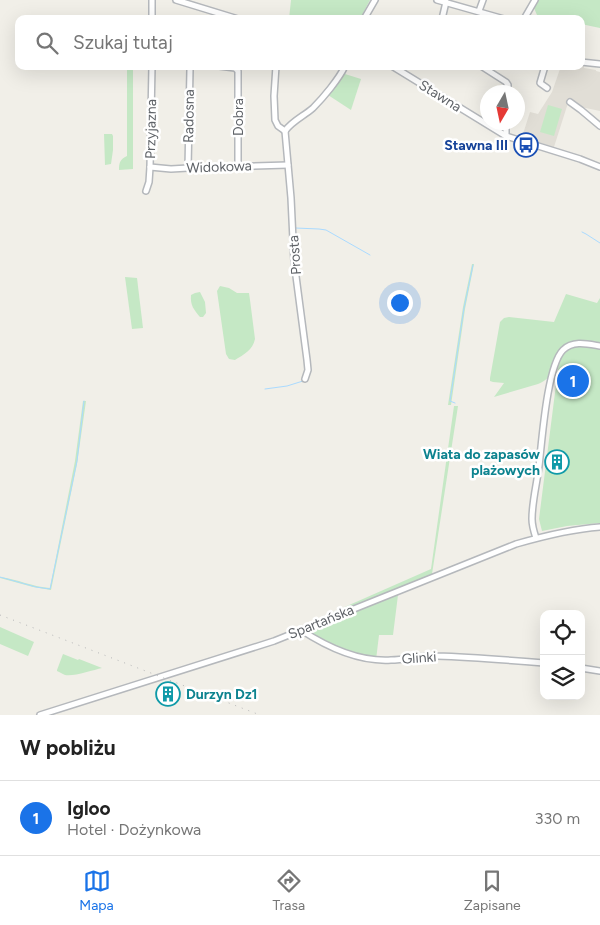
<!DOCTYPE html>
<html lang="pl">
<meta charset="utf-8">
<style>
:root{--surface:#fff;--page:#f6f6f6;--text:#222;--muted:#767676;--line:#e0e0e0;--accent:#1a73e8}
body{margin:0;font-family:Figtree,sans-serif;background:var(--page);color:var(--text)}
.controls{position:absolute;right:15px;bottom:15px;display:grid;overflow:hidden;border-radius:10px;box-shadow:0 5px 20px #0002}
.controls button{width:45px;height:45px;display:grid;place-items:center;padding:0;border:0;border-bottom:1px solid var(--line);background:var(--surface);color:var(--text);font:25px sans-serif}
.compass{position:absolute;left:480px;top:85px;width:45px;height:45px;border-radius:50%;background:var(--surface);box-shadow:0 5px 20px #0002;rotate:189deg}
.you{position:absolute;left:399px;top:302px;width:18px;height:18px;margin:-12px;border:4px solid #fff;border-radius:50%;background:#1a73e8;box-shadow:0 0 0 8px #1a73e833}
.badge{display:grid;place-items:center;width:32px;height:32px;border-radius:50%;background:var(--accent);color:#fff;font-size:16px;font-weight:700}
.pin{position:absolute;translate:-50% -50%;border:2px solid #fff;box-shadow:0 1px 5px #0006}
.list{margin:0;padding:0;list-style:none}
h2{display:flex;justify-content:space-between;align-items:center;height:65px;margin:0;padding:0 20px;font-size:21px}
h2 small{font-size:16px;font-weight:400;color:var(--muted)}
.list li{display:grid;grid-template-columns:32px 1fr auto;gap:15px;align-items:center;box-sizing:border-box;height:75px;padding:0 20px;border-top:1px solid var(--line)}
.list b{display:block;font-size:19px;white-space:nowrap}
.list p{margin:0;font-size:16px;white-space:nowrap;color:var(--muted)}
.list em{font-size:16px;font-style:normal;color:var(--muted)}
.icon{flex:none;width:28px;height:28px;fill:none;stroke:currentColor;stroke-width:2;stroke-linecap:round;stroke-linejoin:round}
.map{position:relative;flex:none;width:600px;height:715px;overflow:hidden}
.search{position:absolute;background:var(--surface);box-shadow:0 5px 20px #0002;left:15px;right:15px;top:15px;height:55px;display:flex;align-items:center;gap:12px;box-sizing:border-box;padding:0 18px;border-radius:10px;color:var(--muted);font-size:19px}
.sheet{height:140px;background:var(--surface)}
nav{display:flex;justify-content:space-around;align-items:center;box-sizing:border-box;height:70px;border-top:1px solid var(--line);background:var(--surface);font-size:14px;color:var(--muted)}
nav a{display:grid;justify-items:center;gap:2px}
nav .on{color:var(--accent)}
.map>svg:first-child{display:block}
</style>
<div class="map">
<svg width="600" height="715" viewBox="0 0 600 715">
<rect width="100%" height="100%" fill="#f1efe8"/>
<polygon fill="#e1ded6" points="561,66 584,66 584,68 596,70 596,71 600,72 600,111 581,107 568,103 554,147 522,137 530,112 538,114 552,92"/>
<g fill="#c5e8c5">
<polygon points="291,0 370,0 360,19 289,19"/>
<polygon points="539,0 600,0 600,28 581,24 581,19 557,19 537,15 534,8"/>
<path d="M127,66H133V169L119,170C119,163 120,159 127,156Z"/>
<polygon points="345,74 361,79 351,110 328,95"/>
<polygon points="548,105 562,109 554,136 540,132"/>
<polygon points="104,134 112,134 113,136 113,150 111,164 105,165"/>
<polygon points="472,264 474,264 465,309 451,405 448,405 463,307"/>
<polygon points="125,277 137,278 143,328 132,329"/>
<path d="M220,286L229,288L237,293H249L250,300L255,339C253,350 243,355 235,360L229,359L226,354L217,291Z"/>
<path d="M200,292L205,302L206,313L203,317H200C194,310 190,305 191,295L195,293Z"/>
<path d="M566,294L597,303L600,298V523L567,526L542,531L539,519L559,361L558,355C553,368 552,379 538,384L494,397L504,383L493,382L490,381V378L500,322L504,318L509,317L554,322Z"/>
<path d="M83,401H86L77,464L51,590L33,587L0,578V577C17,579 33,587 50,588L75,461Z"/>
<polygon points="454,406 458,406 432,574 310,625 306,624 431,569"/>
<path d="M398,595L393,635H379L376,660C351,654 327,646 307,632V630Z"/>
<polygon points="0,627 34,642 28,656 0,644"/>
<path d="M63,654L78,660L79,659L102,668C93,670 73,677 65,675C62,674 60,672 57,671V670Z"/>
</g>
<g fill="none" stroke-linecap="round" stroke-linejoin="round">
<g stroke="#aadaff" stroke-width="1">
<polyline points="295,228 319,229 326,230 370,255"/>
<polyline points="582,232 586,234 600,243"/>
<polyline points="265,389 287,386 303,381"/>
<polyline points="455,403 450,401 464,308 473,265"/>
<polyline points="0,577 36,587 50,589 77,461 84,401"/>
</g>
<g stroke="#b5b8bc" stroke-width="8">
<g id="minor">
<polyline points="176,0 238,19"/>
<polyline points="437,0 504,19"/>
<polyline points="479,11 483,0"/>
<polyline points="152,19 152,0"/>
<polyline points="364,19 375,0"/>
<polyline points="442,19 446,2"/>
<polyline points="524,19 535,0"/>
<polyline points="581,62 600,64"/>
<polyline points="219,66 235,68 238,71 238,167"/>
<polyline points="276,66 274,96 275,120 278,126 285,131"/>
<polyline points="392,66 506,136 580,159 600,167"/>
<polyline points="481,66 506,82 508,85 508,92"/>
<polyline points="545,66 540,83 547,88"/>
<polyline points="570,102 581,110 600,126"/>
<polyline points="285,131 291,198 294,261 307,360 308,370 305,379"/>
<path d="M285,131C292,121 304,116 313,108C323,98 339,79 345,66"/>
<polyline points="506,136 506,122"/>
<polyline points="150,167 171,169 188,168 288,165"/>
<polyline points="188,168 190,69 192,66"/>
<polyline points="146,191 149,182 150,167 152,66"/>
<path d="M536,538C534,532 532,526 532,519C532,502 537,483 539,466C542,441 547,366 563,350C573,340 588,344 600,346"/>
<path d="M301,630C327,647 359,662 391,660C406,660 421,655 437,656C472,657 508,660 544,663"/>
<polyline points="581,668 600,671"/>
<path d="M40,715L274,641L516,544C544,536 571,529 600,527"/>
</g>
</g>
<use href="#minor" stroke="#fff" stroke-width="5"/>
<polyline stroke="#b6b7b8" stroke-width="1" stroke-dasharray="1 6" stroke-linecap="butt" points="0,615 260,715"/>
</g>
<defs>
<g id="bus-ring" transform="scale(1.25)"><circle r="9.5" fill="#fff" stroke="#1a4fb4" stroke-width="1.5"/><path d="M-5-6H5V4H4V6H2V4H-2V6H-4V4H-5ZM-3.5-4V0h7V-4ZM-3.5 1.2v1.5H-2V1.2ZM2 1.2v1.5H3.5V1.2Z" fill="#1a4fb4"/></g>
<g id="building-ring" transform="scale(1.25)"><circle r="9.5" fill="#fff" stroke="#0f9aa8" stroke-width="1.5"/><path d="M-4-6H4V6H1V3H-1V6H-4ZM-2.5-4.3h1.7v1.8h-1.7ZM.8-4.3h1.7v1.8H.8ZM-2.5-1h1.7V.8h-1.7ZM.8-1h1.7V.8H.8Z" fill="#0f9aa8"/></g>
</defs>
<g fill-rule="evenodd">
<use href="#bus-ring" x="526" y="145"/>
<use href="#building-ring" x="557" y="462"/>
<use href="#building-ring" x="168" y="694"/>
</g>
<g text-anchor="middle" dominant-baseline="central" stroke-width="5" stroke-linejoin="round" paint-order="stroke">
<g font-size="14" fill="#5f6368" stroke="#fff">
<text transform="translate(440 96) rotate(32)">Stawna</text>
<text transform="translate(189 116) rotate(-89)">Radosna</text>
<text transform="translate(238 117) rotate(-90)">Dobra</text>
<text transform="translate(151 129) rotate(-89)">Przyjazna</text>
<text transform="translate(219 167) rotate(-2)">Widokowa</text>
<text transform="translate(295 255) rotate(-94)">Prosta</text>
<text transform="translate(321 622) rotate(-22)">Spartańska</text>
<text transform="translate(419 658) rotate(-4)">Glinki</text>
</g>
<g font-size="14" font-weight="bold" fill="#164399" stroke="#fff" text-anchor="end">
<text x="508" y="145">Stawna III</text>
</g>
<g font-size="14" font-weight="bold" fill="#0d838f" stroke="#fff" text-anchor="end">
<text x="540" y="454">Wiata do zapasów<tspan x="540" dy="16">plażowych</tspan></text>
<text x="186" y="694" text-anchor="start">Durzyn Dz1</text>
</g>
</g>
</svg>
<div class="controls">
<button><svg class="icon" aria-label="locate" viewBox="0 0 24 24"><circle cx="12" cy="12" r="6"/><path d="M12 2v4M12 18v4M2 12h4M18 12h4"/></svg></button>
<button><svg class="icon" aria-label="layers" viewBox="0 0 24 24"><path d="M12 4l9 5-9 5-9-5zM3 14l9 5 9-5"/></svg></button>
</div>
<svg class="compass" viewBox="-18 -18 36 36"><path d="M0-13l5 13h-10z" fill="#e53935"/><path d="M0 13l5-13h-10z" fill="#767676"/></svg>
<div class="you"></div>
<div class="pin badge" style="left:573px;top:381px">1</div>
<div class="search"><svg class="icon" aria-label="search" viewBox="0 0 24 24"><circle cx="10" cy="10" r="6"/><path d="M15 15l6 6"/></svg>Szukaj tutaj</div>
</div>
<section class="sheet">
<h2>W pobliżu<small></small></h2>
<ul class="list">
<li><span class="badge">1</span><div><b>Igloo</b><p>Hotel · Dożynkowa</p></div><em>330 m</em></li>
</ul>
</section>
<nav>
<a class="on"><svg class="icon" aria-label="map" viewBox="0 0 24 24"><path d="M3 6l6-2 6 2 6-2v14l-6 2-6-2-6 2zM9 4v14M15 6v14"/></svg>Mapa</a>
<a><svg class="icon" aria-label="directions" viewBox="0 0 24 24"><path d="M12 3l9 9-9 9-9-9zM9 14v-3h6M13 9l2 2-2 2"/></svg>Trasa</a>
<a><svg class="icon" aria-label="saved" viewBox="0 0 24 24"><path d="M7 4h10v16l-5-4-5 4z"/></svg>Zapisane</a>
</nav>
